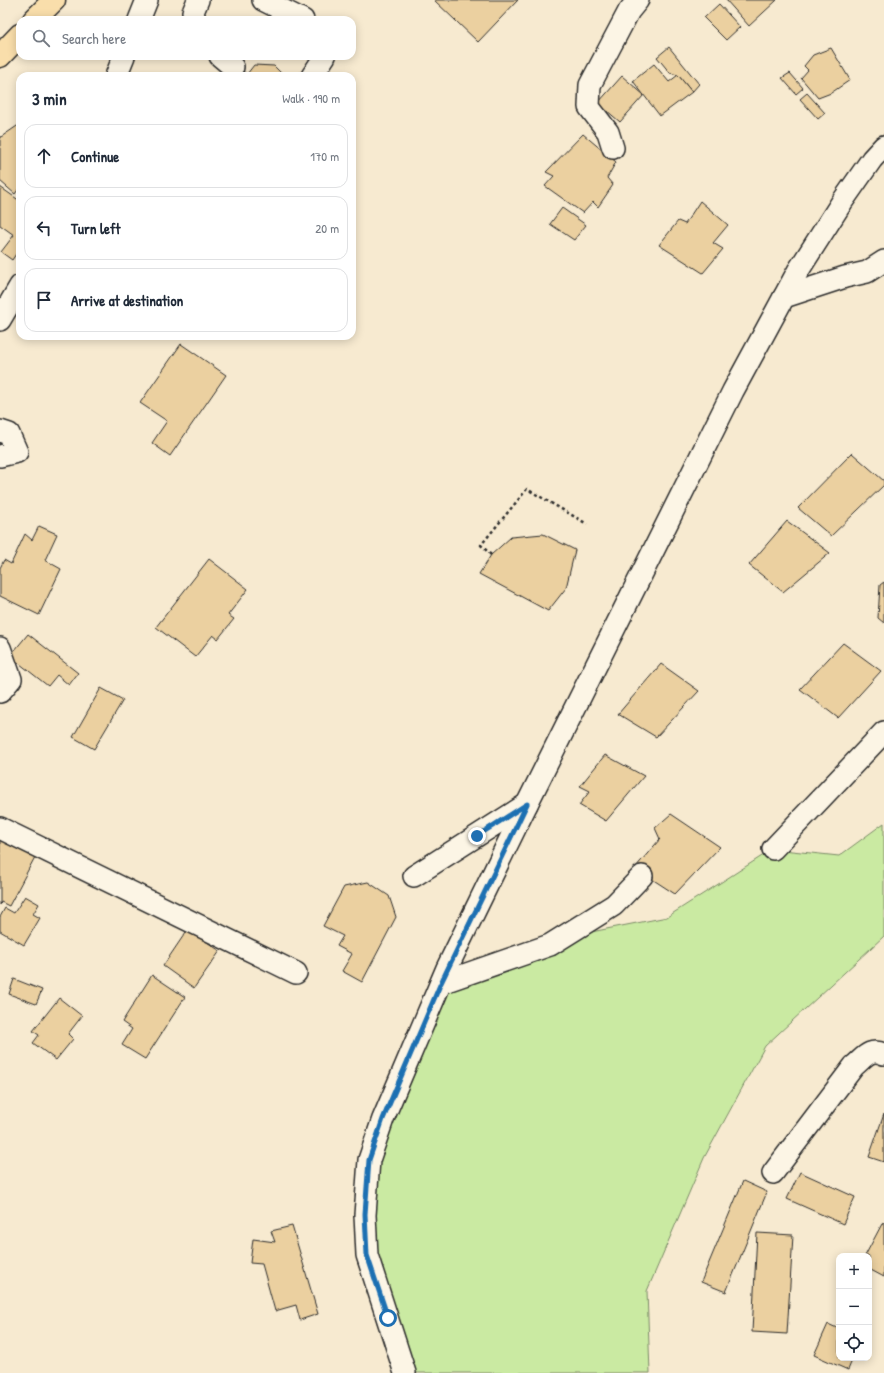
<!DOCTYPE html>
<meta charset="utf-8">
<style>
:root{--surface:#fff;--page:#f2f2f3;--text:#1f2937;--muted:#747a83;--line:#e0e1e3}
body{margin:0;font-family:"Patrick Hand",sans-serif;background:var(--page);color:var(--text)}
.controls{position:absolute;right:12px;bottom:12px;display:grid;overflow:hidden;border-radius:8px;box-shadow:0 2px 10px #0003}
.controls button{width:36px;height:36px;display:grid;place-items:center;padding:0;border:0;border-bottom:1px solid var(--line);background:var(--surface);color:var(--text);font:20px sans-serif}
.stop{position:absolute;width:12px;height:12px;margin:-9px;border:3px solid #1f6fb2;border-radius:50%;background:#fff}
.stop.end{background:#1f6fb2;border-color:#fff;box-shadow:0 1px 4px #0008}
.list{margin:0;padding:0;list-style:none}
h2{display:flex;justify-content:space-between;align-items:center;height:52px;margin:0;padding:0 16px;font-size:17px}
h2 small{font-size:13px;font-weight:400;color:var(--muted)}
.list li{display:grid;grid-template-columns:26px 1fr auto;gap:12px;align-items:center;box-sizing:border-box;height:64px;margin:0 8px 8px;padding:0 8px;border:1px solid var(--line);border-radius:12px}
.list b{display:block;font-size:15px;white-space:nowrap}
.list em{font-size:13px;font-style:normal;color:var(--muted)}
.icon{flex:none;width:22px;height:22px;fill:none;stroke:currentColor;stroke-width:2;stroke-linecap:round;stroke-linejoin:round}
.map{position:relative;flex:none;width:884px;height:1373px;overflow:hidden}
.search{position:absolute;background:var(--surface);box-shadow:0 2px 10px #0003;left:16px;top:16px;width:340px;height:44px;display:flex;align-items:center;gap:10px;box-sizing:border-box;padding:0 14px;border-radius:12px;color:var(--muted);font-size:15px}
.panel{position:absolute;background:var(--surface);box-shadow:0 2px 10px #0003;left:16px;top:72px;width:340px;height:268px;border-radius:12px}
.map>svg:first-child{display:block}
</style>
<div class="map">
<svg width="884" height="1373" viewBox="0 0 884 1373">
<rect width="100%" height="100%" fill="#f7ead0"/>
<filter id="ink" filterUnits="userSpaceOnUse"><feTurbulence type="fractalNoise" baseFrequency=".025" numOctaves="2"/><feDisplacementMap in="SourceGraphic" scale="8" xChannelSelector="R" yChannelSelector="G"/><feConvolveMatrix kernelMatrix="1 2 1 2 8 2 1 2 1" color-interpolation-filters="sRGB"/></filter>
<g filter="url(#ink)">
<polygon fill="#caeaa2" stroke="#7a8a66" points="884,823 884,936 765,1046 704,1158 647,1291 650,1373 399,1373 358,1212 433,982 561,938 667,917 773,849 839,856"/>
<g fill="#ebd0a0" stroke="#2b2b2b">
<polygon points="434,0 518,0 478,42"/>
<polygon points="726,0 777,0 749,26"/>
<polygon points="719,4 740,27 726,40 704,18"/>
<polygon points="669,47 699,84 692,92 678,75 670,73 657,57"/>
<polygon points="831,48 850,80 831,93 818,98 801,78 808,70 804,66 813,55"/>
<polygon points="654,64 669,82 678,75 692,92 660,116 633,81"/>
<polygon points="254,65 274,66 284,76 231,76 240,70 247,74"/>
<polygon points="790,73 803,88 796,94 782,78"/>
<polygon points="622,76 644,95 620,122 598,103"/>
<polygon points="807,93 825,113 818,119 800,99"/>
<polygon points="20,124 20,187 15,194 0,181 0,140 1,137"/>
<polygon points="583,134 616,162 607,178 613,185 598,207 593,202 583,213 545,186 554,176 546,172"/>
<polygon points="0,187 20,201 20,248 12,260 1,252 14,235 0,225"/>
<polygon points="700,201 728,225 713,243 723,249 703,273 659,245 678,221 685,224"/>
<polygon points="562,208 586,225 574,240 550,224"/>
<polygon points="181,344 226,375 170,456 152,443 167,421 140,403"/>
<polygon points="852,453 884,481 884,485 831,536 798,508"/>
<polygon points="787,521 830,553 783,592 749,565"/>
<polygon points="39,526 57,534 45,560 61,569 39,615 0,596 0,568 4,560 11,564 25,534 32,540"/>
<polygon points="543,534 575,550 566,588 548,611 479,574 491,555 511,537"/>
<polygon points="209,559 248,589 228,615 234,619 218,639 213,635 195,657 156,627"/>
<polygon points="884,582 884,623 878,618 880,585"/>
<polygon points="28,634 78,673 69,685 57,675 48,686 10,656"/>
<polygon points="843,643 881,671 838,718 800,689"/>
<polygon points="661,664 699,691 656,737 618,714"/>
<polygon points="101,688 123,700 94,749 73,737"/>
<polygon points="605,755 644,776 606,821 579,805 590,791 580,786"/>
<polygon points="671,814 720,847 675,894 635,868 660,839 655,828"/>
<polygon points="0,839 35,857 9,906 1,902 0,905"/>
<polygon points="368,882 389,896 396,917 362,982 342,971 352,954 337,946 343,936 323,926 344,887"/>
<polygon points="25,896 39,904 33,914 40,918 24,945 0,931 0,917 5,908 14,913"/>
<polygon points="188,929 220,951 194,988 163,966"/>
<polygon points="152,975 185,997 145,1059 122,1045 132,1029 122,1022"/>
<polygon points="14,979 42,990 36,1004 9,994"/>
<polygon points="59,998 82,1016 68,1034 73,1039 56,1060 33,1043 39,1035 33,1031"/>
<polygon points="884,1114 884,1162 869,1157"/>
<polygon points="800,1172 855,1197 843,1224 787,1199"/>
<polygon points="743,1181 767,1192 726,1292 701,1282"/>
<polygon points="883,1222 884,1223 884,1277 869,1269 869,1256 865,1256"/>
<polygon points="292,1226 318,1314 300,1320 296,1305 275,1311 262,1264 250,1263 253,1239 275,1242 271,1231"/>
<polygon points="757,1233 793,1235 787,1334 752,1332"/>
<polygon points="828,1324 839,1329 839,1358 853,1358 848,1370 814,1355"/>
</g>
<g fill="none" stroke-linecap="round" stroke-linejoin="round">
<g stroke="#2b2b2b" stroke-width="24">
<g id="street">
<polyline points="263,0 303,20"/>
<polyline points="139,20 147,0"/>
<polyline points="195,20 193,12 198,0"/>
<polyline points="220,56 233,67"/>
<polyline points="116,76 124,56"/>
<polyline points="312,76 325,56"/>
<polyline points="613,148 608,132 589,107 590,85 629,11 638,0"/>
<polyline points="784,297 845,277 867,272 884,261"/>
<polyline points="0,320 20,286"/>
<polyline points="0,431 9,434 17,452 0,456"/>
<polyline points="0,648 11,679 0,692"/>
<polyline points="0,828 296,973"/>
<polyline points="773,849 884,732"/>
<polyline points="414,876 527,804"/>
<polyline points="441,983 550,945 614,905 642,876"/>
<path d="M773,1173L854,1066C865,1057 869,1048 884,1054"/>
<polyline points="405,1373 367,1255 365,1215 369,1160 383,1119 447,968 527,804 733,391 798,271 842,202 872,159 884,146"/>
</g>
</g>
<g stroke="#2b2b2b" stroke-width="25">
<g id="highway">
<polyline points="34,20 54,0"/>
<polyline points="0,56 20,35"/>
</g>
</g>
<polyline stroke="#2b2b2b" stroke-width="2.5" stroke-dasharray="3 3" stroke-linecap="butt" points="491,555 481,545 527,489 587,524"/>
<use href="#street" stroke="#fcf5e5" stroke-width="21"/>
<use href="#highway" stroke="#f9deab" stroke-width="22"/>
</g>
</g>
<g fill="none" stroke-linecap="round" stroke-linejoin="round" filter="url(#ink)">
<polyline stroke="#1f6fb2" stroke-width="5" points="388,1318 367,1255 365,1214 369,1160 383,1119 440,985 527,804 477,836"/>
</g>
</svg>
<div class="controls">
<button>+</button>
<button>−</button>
<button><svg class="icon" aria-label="locate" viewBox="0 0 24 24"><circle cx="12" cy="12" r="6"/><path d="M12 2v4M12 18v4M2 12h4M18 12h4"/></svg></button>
</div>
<div class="stop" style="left:388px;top:1318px"></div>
<div class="stop end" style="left:477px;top:836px"></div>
<div class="search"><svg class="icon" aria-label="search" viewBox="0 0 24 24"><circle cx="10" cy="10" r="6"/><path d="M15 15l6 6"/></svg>Search here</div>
<section class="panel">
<h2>3 min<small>Walk · 190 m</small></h2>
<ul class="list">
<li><svg class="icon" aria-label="ahead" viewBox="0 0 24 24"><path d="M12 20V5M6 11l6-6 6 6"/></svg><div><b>Continue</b></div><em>170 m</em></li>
<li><svg class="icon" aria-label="left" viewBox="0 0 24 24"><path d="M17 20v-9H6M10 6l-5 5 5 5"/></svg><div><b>Turn left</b></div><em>20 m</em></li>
<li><svg class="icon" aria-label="arrive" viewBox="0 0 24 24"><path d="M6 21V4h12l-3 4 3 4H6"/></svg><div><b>Arrive at destination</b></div></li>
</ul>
</section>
</div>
